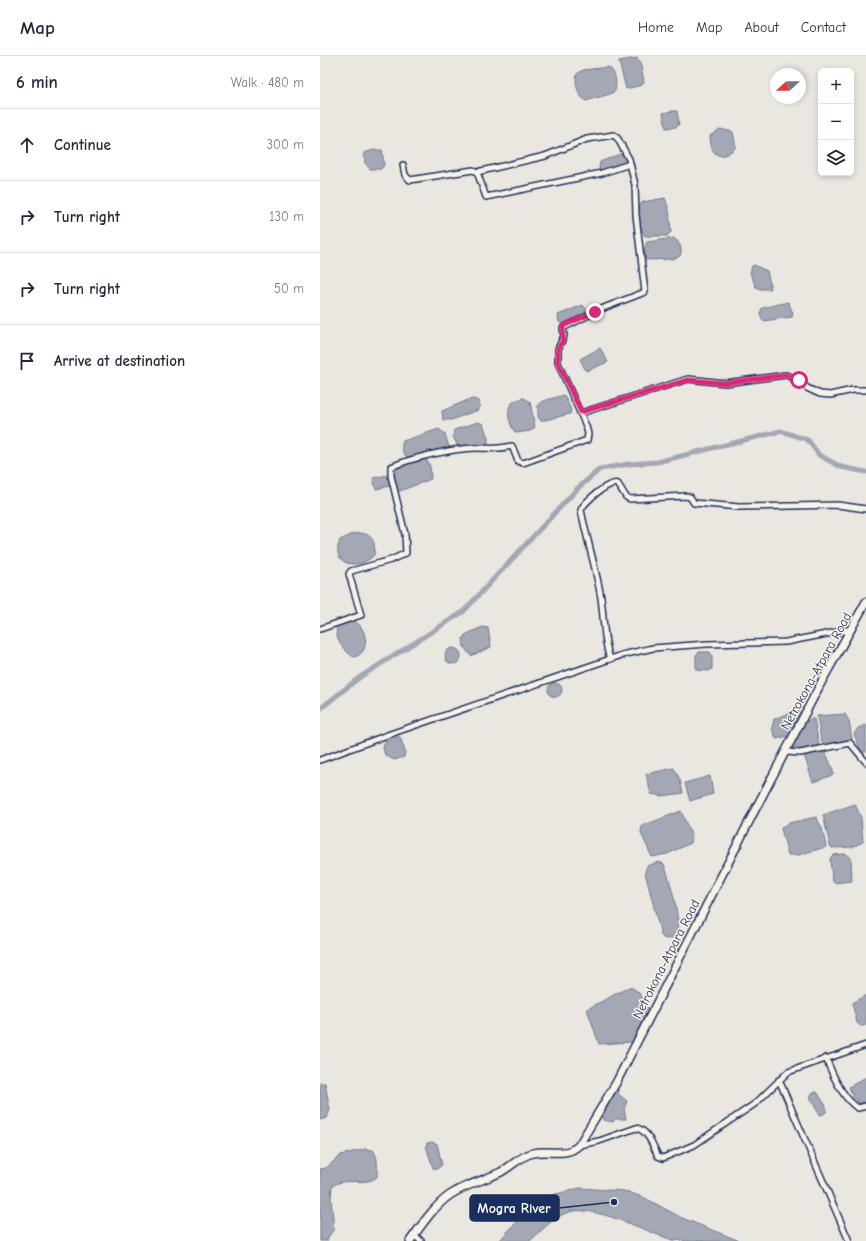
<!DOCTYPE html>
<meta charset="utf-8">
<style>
:root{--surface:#fff;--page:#f6f6f7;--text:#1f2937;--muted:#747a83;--line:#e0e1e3}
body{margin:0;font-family:"Comic Neue",sans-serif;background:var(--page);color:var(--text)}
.controls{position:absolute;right:12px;top:12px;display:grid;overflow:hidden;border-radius:6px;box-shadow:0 2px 6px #0003}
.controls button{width:36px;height:36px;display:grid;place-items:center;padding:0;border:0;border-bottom:1px solid var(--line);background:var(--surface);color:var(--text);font:20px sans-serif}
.compass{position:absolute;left:450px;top:12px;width:36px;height:36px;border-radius:50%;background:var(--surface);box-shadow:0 2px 6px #0003;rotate:249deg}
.stop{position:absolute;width:12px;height:12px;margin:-9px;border:3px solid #db2777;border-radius:50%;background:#fff}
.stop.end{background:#db2777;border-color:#fff;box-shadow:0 1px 4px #0008}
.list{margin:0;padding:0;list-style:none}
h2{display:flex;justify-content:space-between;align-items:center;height:52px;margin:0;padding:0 16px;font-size:17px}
h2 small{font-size:13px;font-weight:400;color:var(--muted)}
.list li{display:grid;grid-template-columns:26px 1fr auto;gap:12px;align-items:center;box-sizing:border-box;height:72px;padding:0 16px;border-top:1px solid var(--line)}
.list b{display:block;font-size:15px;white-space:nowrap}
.list em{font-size:13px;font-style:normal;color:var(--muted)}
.icon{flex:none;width:22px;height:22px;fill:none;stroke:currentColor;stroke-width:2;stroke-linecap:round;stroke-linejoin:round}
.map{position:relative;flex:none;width:546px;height:1185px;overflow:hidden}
header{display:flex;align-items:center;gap:24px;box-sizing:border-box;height:56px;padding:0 20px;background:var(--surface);border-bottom:1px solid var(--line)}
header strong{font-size:19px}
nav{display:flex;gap:22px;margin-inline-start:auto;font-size:14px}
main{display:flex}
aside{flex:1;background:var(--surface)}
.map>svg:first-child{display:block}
</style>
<header>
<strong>Map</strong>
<nav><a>Home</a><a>Map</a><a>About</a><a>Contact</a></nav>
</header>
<main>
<aside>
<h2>6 min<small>Walk · 480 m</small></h2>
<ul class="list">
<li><svg class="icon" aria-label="ahead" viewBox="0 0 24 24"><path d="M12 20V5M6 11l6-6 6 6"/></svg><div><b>Continue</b></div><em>300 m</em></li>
<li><svg class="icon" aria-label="right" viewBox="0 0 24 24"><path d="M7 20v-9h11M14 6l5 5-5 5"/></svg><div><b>Turn right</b></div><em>130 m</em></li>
<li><svg class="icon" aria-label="right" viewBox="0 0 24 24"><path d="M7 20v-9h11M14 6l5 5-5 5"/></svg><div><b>Turn right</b></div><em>50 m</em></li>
<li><svg class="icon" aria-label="arrive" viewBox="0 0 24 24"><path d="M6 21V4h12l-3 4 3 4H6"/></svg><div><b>Arrive at destination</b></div></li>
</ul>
</aside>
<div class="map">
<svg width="546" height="1185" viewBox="0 0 546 1185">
<rect width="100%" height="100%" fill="#eae7e0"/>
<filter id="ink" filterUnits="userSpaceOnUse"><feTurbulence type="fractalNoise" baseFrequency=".025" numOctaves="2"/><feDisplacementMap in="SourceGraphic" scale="8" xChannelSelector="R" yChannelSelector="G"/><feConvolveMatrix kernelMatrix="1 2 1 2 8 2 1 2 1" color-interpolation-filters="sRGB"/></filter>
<g filter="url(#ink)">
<g fill="#a3a8b4" stroke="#6d7892">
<polygon points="317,2 320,5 324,26 322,29 306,33 299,5"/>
<path d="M288,11C296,15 297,27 295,35L290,38L266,45C258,40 254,27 257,18L263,14Z"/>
<polygon points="352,55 357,55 359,68 356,71 346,72 343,57"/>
<path d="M400,73L413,76L416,91C401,106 391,101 390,80Z"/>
<polygon points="54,94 62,94 64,109 61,113 50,113 45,107 44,97"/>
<polygon points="300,98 305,99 307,107 284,114 279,113 280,106"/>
<polygon points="345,142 349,154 351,176 347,180 325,180 320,171 319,150 323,146"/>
<path d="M354,182C360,187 363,193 360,200L352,203L326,204L324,194L327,186Z"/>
<polygon points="434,209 447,215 451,233 440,233 436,231 430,217 432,210"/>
<polygon points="468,246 473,257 472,261 443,265 440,258 442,252"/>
<polygon points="263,249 266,253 266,259 243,268 239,266 238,259"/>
<polygon points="280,292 288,306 266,315 260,303"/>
<polygon points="244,339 251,354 250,358 221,365 218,361 218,349 223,345"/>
<path d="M204,342L210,346L215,371L210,375L196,377C190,372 185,353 192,347C195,344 200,343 204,342Z"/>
<polygon points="148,344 154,343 158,345 160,350 158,354 131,364 123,364 122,355"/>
<polygon points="158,366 163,368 168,382 168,388 164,391 138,391 133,380 134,374"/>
<path d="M119,373L125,378L129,391L90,403C83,399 80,392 83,385Z"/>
<polygon points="106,403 110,410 111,423 80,435 76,434 72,412"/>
<polygon points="68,419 70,430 56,433 53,422"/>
<path d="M40,477C53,478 56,487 54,499C41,514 9,511 20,484L33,478Z"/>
<path d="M32,564C47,569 52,597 34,601C25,596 12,581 18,569Z"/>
<polygon points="162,571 168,572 171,591 151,600 144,591 143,583 145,579"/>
<circle cx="133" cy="600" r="8"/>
<polygon points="379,596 390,596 392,601 392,613 389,615 376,614 376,599"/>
<circle cx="235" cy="634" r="7"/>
<polygon points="476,655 482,657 471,679 456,683 452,672 454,663"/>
<polygon points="525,658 529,665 532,683 512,689 504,689 501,684 497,660"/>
<polygon points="491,663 494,663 499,689 484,695 471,695 471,691 487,665"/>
<polygon points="546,669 546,696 544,696 541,695 534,678 538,672"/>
<polygon points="74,681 80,681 85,695 84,701 74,704 65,699 63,692 65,686"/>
<polygon points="505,695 513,714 513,719 493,726 484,699"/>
<polygon points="354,712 360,724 363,737 341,740 331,738 326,718"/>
<polygon points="390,720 393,738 370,745 365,727"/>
<polygon points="535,748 541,762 543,786 532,791 512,792 510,789 503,759"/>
<polygon points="361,755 372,781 371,787 347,798 332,801 321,777 322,770"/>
<polygon points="496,761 502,772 506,791 478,799 468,799 461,772 469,767"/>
<polygon points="523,798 527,798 531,804 532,825 514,827 512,823 510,802 513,799"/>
<path d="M338,806L344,808C349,821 363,868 356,880L348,883L343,882L341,879L325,816L327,810Z"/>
<path d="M309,931C321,933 326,948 329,958L316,984L312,986L279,988L267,953Z"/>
<polygon points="546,939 546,969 541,970 537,967 532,947"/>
<polygon points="546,1021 546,1046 539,1047 533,1041 529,1031"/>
<polygon points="0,1027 5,1027 10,1054 7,1062 0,1064"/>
<polygon points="297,1032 299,1035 298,1038 307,1045 304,1053 306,1063 295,1063 293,1066 283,1064 282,1061"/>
<polygon points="497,1036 506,1050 506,1056 502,1059 499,1058 490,1042 492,1037"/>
<polygon points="112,1086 117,1088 122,1109 117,1113 113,1112 106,1090 107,1087"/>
<path d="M45,1093L53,1094C59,1102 57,1111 57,1121C44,1131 26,1120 12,1130L11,1143L14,1173L8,1181L7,1185H0V1113L6,1112L21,1099Z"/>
<path d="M260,1132L304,1135L323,1141L362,1162L420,1185C404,1185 366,1185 353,1184C328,1177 270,1146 246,1157C232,1163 221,1175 210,1185H179L211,1151L224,1141Z"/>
</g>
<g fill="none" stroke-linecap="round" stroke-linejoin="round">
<polyline stroke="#a3a8b4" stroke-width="5" points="0,653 40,621 143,556 258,432 280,413 309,408 337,406 461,375 488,384 499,399 521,411 546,416"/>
<g stroke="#1b2f5e" stroke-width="8">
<g id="street">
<polyline points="83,109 85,119 90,124 153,114 157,116 166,141 282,117 310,108"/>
<polyline points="261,357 368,323 405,327 466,319 479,324 487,332 500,338 510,339 533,334 546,334"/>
<path d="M0,573L41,559L29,518L31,515L71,504L86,497L85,478L71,420V411C91,402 134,392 156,392C172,392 175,394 192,390L198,405L203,407L267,384L268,378L266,370L238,307V293L244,280L243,272L281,253L325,236L316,159L315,129L309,103L298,83L294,79L267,83L225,100L157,116"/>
<path d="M290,603C283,583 284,563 281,542C276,512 267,484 261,454C263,447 289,424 298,428L306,441L310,443L366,440L370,441L374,447L419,451L518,449L546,453"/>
<polyline points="466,696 480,697 530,687 546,706"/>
<polyline points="0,704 70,678 302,599 333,592 387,588 466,586 532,573"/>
<path d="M506,1002C512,1018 523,1043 538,1052L546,1050"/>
<polyline points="459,1024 529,1185"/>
<path d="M259,1089L279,1085L316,1072C328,1074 333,1090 338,1100L343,1102L374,1089L436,1047L468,1016L546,989"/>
<polyline points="94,1179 101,1185"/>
</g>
</g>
<g stroke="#1b2f5e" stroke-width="10">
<path id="secondary" d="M90,1185C101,1170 114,1150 130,1139C145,1129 164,1124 181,1116C192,1110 200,1100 213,1097C229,1093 246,1102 259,1089L296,1027L436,752L502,625L546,546"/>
</g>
<use href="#street" stroke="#f7f3e8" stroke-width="5"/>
<use href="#secondary" stroke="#f7f3e8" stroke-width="7"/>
</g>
</g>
<g fill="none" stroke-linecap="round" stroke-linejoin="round" filter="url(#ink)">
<polyline stroke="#db2777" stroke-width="5" points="275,256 243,270 243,284 238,293 238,307 261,356 368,324 404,327 466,319 479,324"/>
</g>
<g text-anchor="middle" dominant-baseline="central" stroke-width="3" stroke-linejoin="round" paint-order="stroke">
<g font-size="13" fill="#1b2f5e" stroke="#f7f3e8">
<text transform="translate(496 615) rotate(-61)">Netrokona-Atpara Road</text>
<text transform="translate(346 903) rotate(-63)">Netrokona-Atpara Road</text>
</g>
</g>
<path fill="none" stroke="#1b2f5e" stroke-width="1.5" d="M294 1146L239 1152"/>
<circle fill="#1b2f5e" stroke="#f7f3e8" stroke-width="1.5" cx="294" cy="1146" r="4"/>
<rect fill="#1b2f5e" stroke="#1b2f5e" stroke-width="1.5" x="150" y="1139" width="89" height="26" rx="4"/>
<g font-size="14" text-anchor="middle" font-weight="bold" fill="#fff">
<text x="194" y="1157">Mogra River</text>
</g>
</svg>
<div class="controls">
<button>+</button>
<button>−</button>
<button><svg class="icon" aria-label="layers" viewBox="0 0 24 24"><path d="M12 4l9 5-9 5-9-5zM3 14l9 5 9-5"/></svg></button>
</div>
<svg class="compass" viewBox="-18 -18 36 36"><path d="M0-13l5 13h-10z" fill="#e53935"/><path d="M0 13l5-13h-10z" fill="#747a83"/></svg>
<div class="stop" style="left:479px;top:324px"></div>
<div class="stop end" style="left:275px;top:256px"></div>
</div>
</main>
